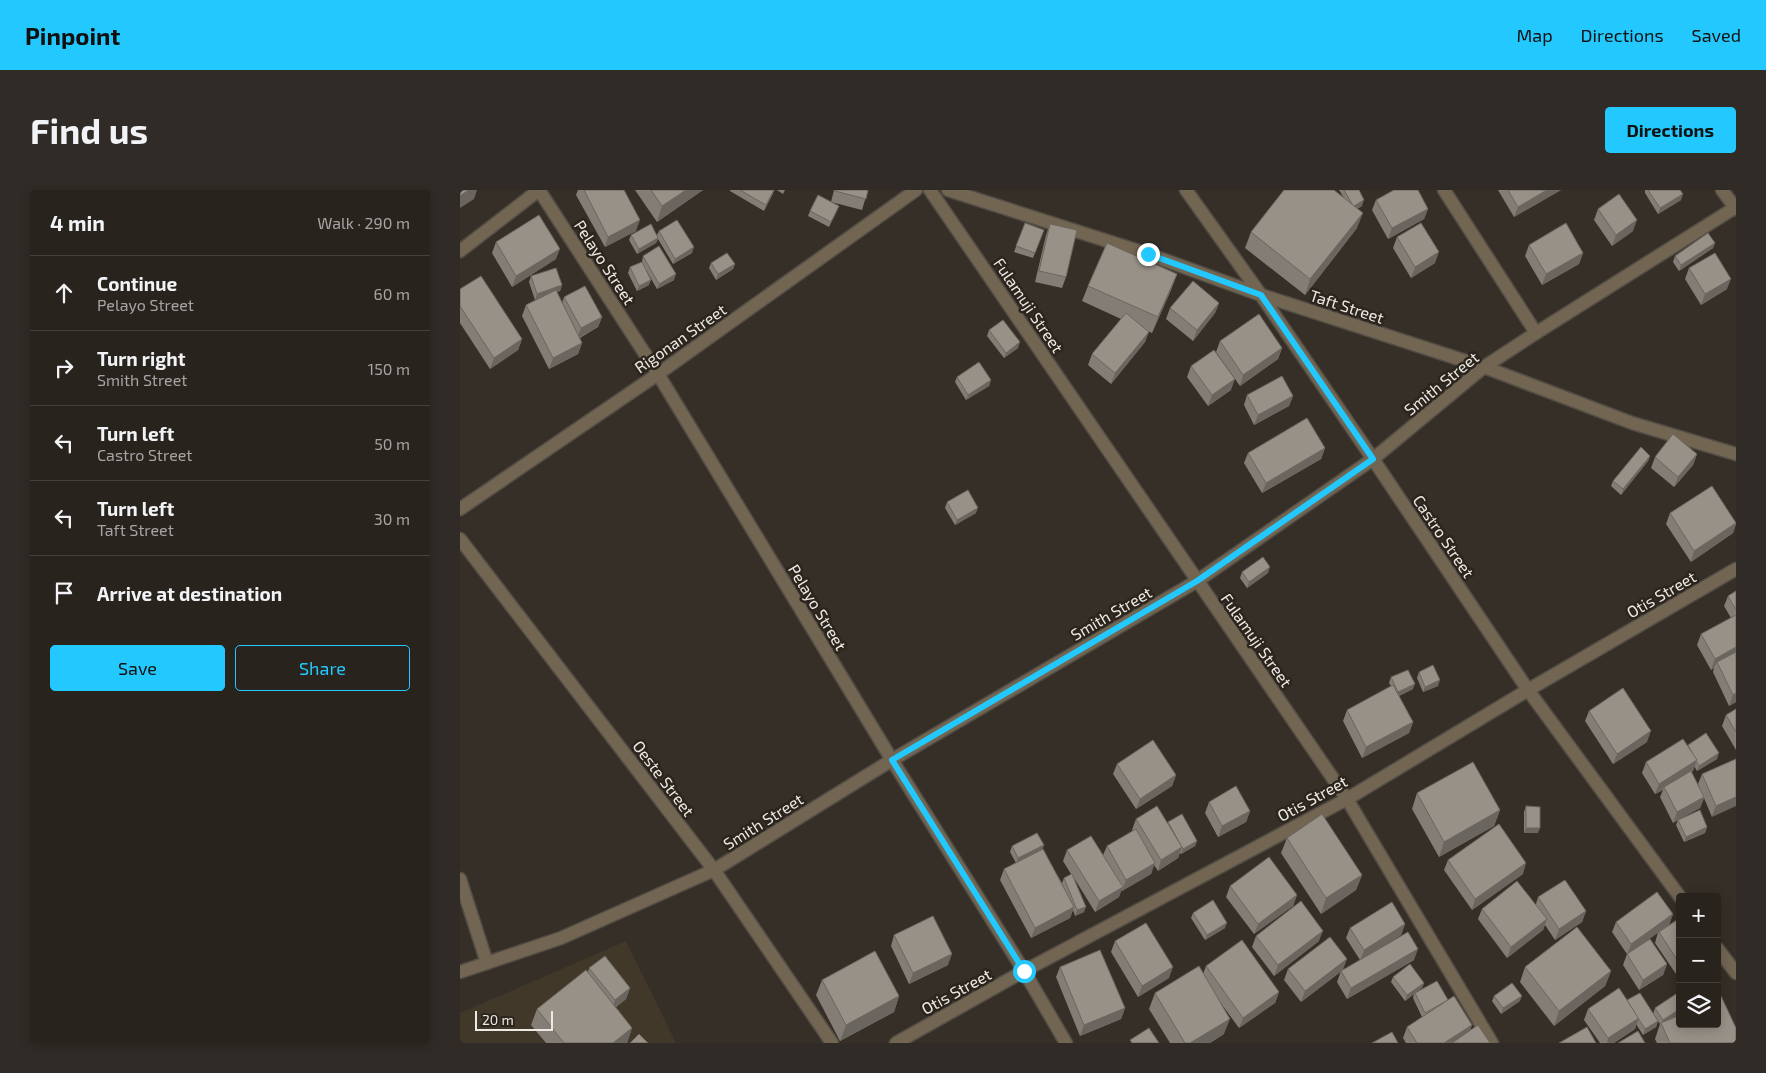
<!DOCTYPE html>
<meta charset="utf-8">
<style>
:root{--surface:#28231d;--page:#302b26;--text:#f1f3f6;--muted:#a5a4a4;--line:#44403b;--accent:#23c9fe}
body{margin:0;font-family:"Exo 2",sans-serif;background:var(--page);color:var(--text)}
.controls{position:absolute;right:15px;bottom:15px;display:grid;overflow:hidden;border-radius:5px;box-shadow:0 2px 12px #0003}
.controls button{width:45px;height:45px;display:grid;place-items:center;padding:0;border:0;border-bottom:1px solid var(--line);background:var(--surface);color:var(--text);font:25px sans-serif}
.scale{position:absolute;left:15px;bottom:12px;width:78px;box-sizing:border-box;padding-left:5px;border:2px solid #ede9e4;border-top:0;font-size:14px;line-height:18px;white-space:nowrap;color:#ede9e4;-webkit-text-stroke:4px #2b251d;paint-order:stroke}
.stop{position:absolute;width:15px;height:15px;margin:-11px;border:4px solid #23c9fe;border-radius:50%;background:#fff}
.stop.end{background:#23c9fe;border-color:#fff;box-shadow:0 1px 5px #0008}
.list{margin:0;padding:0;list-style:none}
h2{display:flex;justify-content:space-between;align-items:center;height:65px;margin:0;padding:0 20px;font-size:21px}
h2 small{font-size:16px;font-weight:400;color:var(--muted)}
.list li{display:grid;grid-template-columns:32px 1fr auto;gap:15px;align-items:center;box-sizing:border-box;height:75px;padding:0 20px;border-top:1px solid var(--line)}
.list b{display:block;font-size:19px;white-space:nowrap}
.list p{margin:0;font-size:16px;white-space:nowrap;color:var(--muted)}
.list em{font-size:16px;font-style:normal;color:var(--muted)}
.actions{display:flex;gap:10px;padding:15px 20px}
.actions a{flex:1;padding:11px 0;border:1px solid var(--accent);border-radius:5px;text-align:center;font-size:18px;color:var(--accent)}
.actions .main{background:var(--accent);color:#111}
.icon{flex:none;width:28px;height:28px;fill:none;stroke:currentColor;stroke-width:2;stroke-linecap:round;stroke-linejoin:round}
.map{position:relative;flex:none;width:1276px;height:853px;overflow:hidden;border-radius:5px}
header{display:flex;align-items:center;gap:30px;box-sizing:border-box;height:70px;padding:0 25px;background:var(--accent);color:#111}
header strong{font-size:24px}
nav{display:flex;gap:28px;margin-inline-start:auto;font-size:18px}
.intro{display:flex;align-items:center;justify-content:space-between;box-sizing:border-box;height:120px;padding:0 30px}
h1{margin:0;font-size:35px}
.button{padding:12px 22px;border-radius:5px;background:var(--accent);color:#111;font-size:18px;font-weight:700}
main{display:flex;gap:30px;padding:0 30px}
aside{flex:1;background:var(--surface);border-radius:5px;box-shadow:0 2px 12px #0003}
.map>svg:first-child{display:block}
</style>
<header>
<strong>Pinpoint</strong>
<nav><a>Map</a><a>Directions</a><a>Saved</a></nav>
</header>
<div class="intro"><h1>Find us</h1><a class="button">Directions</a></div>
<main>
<aside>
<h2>4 min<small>Walk · 290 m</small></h2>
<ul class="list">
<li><svg class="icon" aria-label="ahead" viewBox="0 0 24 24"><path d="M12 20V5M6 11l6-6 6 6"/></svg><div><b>Continue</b><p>Pelayo Street</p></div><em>60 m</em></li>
<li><svg class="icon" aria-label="right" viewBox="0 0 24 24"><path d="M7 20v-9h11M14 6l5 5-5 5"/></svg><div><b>Turn right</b><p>Smith Street</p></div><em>150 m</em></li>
<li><svg class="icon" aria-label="left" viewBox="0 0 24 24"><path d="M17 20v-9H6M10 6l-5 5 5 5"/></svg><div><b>Turn left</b><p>Castro Street</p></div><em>50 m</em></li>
<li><svg class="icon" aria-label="left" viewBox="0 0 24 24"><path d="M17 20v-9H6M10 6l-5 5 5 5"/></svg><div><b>Turn left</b><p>Taft Street</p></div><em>30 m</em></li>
<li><svg class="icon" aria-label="arrive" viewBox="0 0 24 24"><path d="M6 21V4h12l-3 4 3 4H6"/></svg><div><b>Arrive at destination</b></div></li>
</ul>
<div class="actions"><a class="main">Save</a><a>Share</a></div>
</aside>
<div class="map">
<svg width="1276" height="853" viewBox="0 0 1276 853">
<rect width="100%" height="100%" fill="#352f27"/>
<polygon fill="#41382a" points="166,751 216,853 0,853 0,823"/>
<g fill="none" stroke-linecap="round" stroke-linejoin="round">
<g stroke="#524d45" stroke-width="15">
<g id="minor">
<polyline points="79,0 198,184 432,570 564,781 606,853"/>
<polyline points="470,0 887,609 1032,853"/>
<polyline points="726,0 801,105 913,269 1068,500 1220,707"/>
<polyline points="984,0 1076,143"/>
<polyline points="1262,0 1276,19"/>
<polyline points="0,61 79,0"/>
<polyline points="0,319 198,184 456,0"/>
<polyline points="0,349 254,680 372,853"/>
<polyline points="0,689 27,773"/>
<polyline points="1257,758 1276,783"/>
<polyline points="0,782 101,748 254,680 432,570 737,391 913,269 1024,177 1076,143 1276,17"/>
<polyline points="436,853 564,781 887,609 1068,500 1276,379"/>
</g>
</g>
<g stroke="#524d45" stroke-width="15">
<polyline id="tertiary" points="488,0 688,64 801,105 1024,177 1172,233 1276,264"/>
</g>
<use href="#minor" stroke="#726552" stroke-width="12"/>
<use href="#tertiary" stroke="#726552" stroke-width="12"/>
</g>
<g fill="#837d75">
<polygon points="118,0 164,0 176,41 145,57 116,5"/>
<polygon points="175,0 243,0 197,32"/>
<polygon points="270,0 314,0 304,21 270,1"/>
<polygon points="317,0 325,0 323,4"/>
<polygon points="374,0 408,0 402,20 371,12 377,21 369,37 348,26 350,21 371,12"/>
<polygon points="879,0 899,0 902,16 897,19 897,38 845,105 785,58 791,42 884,8"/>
<polygon points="1038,0 1101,0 1054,27"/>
<polygon points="1185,0 1220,0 1221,10 1198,24 1185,3"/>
<polygon points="916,10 968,19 964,29 928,49 912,20"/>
<polygon points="1138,19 1173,41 1152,56 1134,30"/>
<polygon points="565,33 584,40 573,68 554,62"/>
<polygon points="590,34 606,87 602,98 575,92 586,45"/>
<polygon points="199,41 232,63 213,74 198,49 196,53 177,64 169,50 171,45 197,45"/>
<polygon points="937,47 975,73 951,88 933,58"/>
<polygon points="36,52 96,69 52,97 32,63"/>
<polygon points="1255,53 1253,58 1219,81 1213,72 1215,66"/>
<polygon points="1069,55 1123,63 1119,74 1082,95 1065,66"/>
<polygon points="183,66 214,90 197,99 185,78 189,95 177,101 168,83 170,77 182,72"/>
<polygon points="251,73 275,74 273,79 256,90 249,78"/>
<polygon points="1229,78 1267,99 1241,115 1225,89"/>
<polygon points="717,84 711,100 692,143 688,141 685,152 651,194 628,175 632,164 661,129 622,111 628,96"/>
<polygon points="71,86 102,95 100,101 97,102 102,113 104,107 142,127 138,137 120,148 122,153 118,164 89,179 62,126 66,115 79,108 75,110 69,92"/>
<polygon points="0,99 62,149 58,160 30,179 0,133"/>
<polygon points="759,113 755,123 733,151 706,129 710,118"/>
<polygon points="529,140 558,158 544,168 527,146"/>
<polygon points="760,151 822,158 818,169 780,196 756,162"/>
<polygon points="731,176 771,200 748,216 727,187"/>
<polygon points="497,187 531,190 529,196 506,210 495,192"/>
<polygon points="787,205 833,206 829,216 794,235 784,215"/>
<polygon points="865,258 861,269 802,303 784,273 788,263"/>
<polygon points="1237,264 1233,275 1214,297 1191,278 1195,267"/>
<polygon points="1190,266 1188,271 1161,305 1151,296 1153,291"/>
<polygon points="487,312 516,323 495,335 485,318"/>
<polygon points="1210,323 1276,332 1276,334 1273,343 1231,372 1206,334"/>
<polygon points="782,382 808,383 787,398 780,388"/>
<polygon points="1276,401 1276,512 1269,516 1253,482 1254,478 1251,480 1237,455 1241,444 1271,428 1264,416 1268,406"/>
<polygon points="959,482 978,496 963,502 957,488"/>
<polygon points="931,487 953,499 939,506 953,532 949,543 902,568 883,531 887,520 931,496 929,493"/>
<polygon points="1276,519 1276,560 1262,536 1266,525"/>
<polygon points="1129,521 1187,552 1153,574 1125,531"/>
<polygon points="1228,555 1257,569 1237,581 1234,576 1233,581 1231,582 1240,599 1238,594 1242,584 1276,569 1252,627 1244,608 1240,618 1221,628 1247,637 1245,643 1224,652 1216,635 1218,630 1213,633 1200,607 1203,600 1195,604 1182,583 1186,572"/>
<polygon points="657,574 716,585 712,596 676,619 653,584"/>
<polygon points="957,603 1040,620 1034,636 979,667 952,619"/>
<polygon points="749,612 790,621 786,632 758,647 745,623"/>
<polygon points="1066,616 1078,643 1064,643 1064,622"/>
<polygon points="676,629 707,633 708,632 737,651 735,656 721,664 720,663 718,668 698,681 694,675 691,684 662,701 661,700 659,707 635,722 614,688 624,722 615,726 613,720 610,728 571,748 540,690 544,679 556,673 550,662 552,656 584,655 582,660 602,693 604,688 611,684 603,671 607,660 643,665 647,656 673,641 672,640"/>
<polygon points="827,648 902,685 896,700 861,724 821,663"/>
<polygon points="988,670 1063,684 1012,720 984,680"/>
<polygon points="770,696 837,705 833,716 794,744 766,707"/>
<polygon points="1078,707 1126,721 1122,732 1095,750 1085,735 1083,740 1047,768 1018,729 1022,719 1076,714"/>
<polygon points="733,723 765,738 745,750 731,728"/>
<polygon points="1213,724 1209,735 1220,728 1220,782 1216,784 1195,753 1198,742 1180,756 1207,774 1203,785 1179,800 1163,775 1167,764 1152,742 1156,732"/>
<polygon points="945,734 941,745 904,768 954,770 887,809 877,792 881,781 900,770 886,748 890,738"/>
<polygon points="434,745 488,775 449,794 431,756"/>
<polygon points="796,746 859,751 814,786 792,757"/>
<polygon points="655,751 709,788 678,807 651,762"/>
<polygon points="746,776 819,802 815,813 779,838 760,812 764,844 750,853 710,853 689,819 695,803 743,784"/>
<polygon points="600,777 665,818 661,829 620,846 596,787"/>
<polygon points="1065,777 1151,781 1145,796 1094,836 1060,792"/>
<polygon points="129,778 170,798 166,809 156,817 172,838 167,853 86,853 71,835 77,819 128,782"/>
<polygon points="828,779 883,780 841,812 824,790"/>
<polygon points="933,787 964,793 962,798 958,801 988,810 1010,840 1030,853 946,853 943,848 947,837 962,827 953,808 954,804 945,811 931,792"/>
<polygon points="1220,788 1220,803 1216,797"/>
<polygon points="362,790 439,806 434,822 380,851 356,805"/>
<polygon points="1034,806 1060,811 1041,824 1032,811"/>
<polygon points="1220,810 1220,823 1213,828 1276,853 1197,853 1195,849 1200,834 1193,824 1195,818"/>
<polygon points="1167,811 1198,831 1196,837 1183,845 1176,834 1175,839 1154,853 1140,853 1124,830 1128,819"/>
</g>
<g fill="#6a665f">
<polygon points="9,0 17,0 14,9 0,18 0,6"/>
<polygon points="226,0 243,0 197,32 202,16"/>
<polygon points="314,0 313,4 304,21 306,15"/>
<polygon points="1087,0 1101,0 1054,27 1058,17"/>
<polygon points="1223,4 1221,10 1198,24 1200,18"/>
<polygon points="904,10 902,16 891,22 893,17"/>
<polygon points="968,19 964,29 928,49 932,38"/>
<polygon points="903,23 897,38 845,105 850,89"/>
<polygon points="180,30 176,41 145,57 148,47"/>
<polygon points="1177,30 1173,41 1152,56 1156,45"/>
<polygon points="198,48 196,53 177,64 179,59"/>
<polygon points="1255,53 1253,58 1219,81 1221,75"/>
<polygon points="234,57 232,63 213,74 215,69"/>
<polygon points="100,59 96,69 52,97 56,86"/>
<polygon points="979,62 975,73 951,88 955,77"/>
<polygon points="1123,63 1119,74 1082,95 1086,84"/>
<polygon points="275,74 273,79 256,90 258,84"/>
<polygon points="216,84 214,90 197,99 199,94"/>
<polygon points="717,84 711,100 692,143 698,127"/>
<polygon points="1271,89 1267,99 1241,115 1245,104"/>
<polygon points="191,90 189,95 177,101 179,96"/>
<polygon points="102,95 100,101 75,110 77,104"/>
<polygon points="759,113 755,123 733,151 737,140"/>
<polygon points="142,127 138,137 117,149 121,138"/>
<polygon points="689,142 685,152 651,194 655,183"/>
<polygon points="62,149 58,160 30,179 34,168"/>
<polygon points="560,152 558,158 544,168 546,163"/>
<polygon points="122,153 118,164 89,179 93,168"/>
<polygon points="822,158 818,169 780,196 783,185"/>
<polygon points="775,189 771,200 748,216 752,205"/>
<polygon points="531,190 529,196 506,210 508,205"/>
<polygon points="833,206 829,216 794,235 798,225"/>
<polygon points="865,258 861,269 802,303 806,293"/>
<polygon points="1237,264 1233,275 1214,297 1218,287"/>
<polygon points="1190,266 1188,271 1161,305 1163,299"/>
<polygon points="518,318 516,323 495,335 497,330"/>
<polygon points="1276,333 1273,343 1231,372 1234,361"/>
<polygon points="810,377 808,383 787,398 789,392"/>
<polygon points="1276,457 1276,466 1257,472 1254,478 1251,480 1255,469"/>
<polygon points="980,490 978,496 963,502 965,497"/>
<polygon points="955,494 953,499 936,507 938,502"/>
<polygon points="1276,503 1276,512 1269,516 1273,505"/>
<polygon points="953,532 949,543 902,568 906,557"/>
<polygon points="1191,541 1187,552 1153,574 1157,564"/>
<polygon points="1259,563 1257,569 1237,581 1239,576"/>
<polygon points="1237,570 1233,581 1205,598 1204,597 1203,600 1195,604 1199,594"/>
<polygon points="716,585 712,596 676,619 680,609"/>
<polygon points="1244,607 1240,618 1213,633 1217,622"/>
<polygon points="1276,607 1276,616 1252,627 1256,616"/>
<polygon points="1040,620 1034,636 979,667 984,652"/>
<polygon points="790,621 786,632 758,647 762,636"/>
<polygon points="1247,637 1245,643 1224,652 1226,647"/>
<polygon points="1066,638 1080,638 1078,643 1064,643"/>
<polygon points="737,651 735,656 721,664 723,659"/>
<polygon points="584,655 582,661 556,674 558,668"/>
<polygon points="722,657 718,668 698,681 701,670"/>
<polygon points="695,673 691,684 662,701 666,690"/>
<polygon points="1066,673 1063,684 1012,720 1015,709"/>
<polygon points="902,685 896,700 861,724 866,708"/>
<polygon points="663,697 659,707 635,722 639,711"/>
<polygon points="837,705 833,716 794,744 798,734"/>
<polygon points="614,717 610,728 571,748 575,738"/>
<polygon points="626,717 624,722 615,726 617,720"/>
<polygon points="1126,721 1122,732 1095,750 1099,739"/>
<polygon points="1213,724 1209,735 1167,765 1171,754"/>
<polygon points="1087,729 1083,740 1047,768 1051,757"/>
<polygon points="767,733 765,738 745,750 747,745"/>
<polygon points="945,734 941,745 900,771 904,760"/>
<polygon points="863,741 859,751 814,786 818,775"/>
<polygon points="958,759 954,770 887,809 891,798"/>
<polygon points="492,764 488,775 449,794 453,783"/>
<polygon points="887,769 883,780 841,812 845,801"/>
<polygon points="1207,774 1203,785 1179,800 1183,790"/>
<polygon points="1220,774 1220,782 1216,784"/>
<polygon points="713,777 709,788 678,807 682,796"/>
<polygon points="1151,781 1145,796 1094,836 1099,821"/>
<polygon points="964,793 962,798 945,811 947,805"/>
<polygon points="170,798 166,809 151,821 155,810"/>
<polygon points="819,802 815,813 779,838 783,828"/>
<polygon points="439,806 434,822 380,851 386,835"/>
<polygon points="1062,806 1060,811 1041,824 1043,818"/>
<polygon points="665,818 661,829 620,846 624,835"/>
<polygon points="1220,819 1220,823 1201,836 1203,830"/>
<polygon points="1179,828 1175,839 1154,853 1147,853 1148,848"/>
<polygon points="770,829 764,844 750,853 730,853"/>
<polygon points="1198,831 1196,837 1183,845 1185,839"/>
<polygon points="1012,835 1009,846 997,853 984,853"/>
<polygon points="172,838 167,853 153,853"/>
</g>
<g fill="#989188" stroke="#6a665f">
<polygon points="0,0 9,0 0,6"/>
<polygon points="124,0 164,0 180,30 148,47"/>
<polygon points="191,0 226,0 202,16"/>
<polygon points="280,0 314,0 306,15"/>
<polygon points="375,0 408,0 406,9 375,1"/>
<polygon points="824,0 874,0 903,23 850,89 791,42"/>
<polygon points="884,0 899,0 904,10 894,16 892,14"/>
<polygon points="934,0 958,0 968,19 932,38 916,10"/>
<polygon points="1048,0 1087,0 1058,17"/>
<polygon points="1188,0 1220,0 1223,4 1200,18"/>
<polygon points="1159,4 1177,30 1156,45 1138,19"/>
<polygon points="358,5 379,16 371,32 350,21"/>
<polygon points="79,25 100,59 56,86 36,52"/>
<polygon points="217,30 234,57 215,69 199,41"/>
<polygon points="565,33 584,40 575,63 556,56"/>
<polygon points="961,33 979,62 955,77 937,47"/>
<polygon points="1106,33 1123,63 1086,84 1069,55"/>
<polygon points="191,34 198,48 179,59 171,45"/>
<polygon points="590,34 617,40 606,87 579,81"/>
<polygon points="1248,43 1255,53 1221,75 1215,66"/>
<polygon points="647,53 717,84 698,127 628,96"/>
<polygon points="199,56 216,84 199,94 183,66"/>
<polygon points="267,63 275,74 258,84 251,73"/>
<polygon points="1255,63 1271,89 1245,104 1229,78"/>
<polygon points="182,72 191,90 179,96 170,77"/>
<polygon points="96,78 102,95 77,104 71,86"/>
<polygon points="21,86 62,149 34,168 0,116 0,99"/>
<polygon points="733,91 759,113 737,140 710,118"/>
<polygon points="125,96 142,127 121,138 104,107"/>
<polygon points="96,100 122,153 93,168 66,115"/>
<polygon points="666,123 689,142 655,183 632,164"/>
<polygon points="799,124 822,158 783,185 760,151"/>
<polygon points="543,130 560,152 546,163 529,140"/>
<polygon points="754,160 775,189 752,205 731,176"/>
<polygon points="519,172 531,190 508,205 497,187"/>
<polygon points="822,186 833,206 798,225 787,205"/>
<polygon points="847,228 865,258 806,293 788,263"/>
<polygon points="1213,244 1237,264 1218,287 1195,267"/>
<polygon points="1181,257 1190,266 1163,299 1153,291"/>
<polygon points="1252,296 1276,333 1234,361 1210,323"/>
<polygon points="508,300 518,318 497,330 487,312"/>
<polygon points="803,367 810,377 789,392 782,382"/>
<polygon points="1276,401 1276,420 1268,406"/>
<polygon points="1276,425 1276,457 1255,469 1241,444"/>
<polygon points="1276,462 1276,503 1273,505 1257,472"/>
<polygon points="973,475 980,490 965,497 959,482"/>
<polygon points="948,480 955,494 938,502 931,487"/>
<polygon points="933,495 953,532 906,557 887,520"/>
<polygon points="1163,498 1191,541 1157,564 1129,521"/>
<polygon points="1276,519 1276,542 1266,525"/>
<polygon points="1246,543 1259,563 1239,576 1228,555"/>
<polygon points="1223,549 1237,570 1199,594 1186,572"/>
<polygon points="693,550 716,585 680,609 657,574"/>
<polygon points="1276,569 1276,607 1256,616 1242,584"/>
<polygon points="1013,572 1040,620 984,652 957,603"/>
<polygon points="1231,581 1244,607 1217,622 1204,597"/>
<polygon points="776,596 790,621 762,636 749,612"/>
<polygon points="697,616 722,657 701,670 676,629"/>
<polygon points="1066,616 1080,617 1080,638 1066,638"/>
<polygon points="1240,620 1247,637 1226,647 1218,630"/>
<polygon points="722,624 737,651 723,659 708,632"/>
<polygon points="862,624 902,685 866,708 827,648"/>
<polygon points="1039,634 1066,673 1015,709 988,670"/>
<polygon points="676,639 695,673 666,690 647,656"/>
<polygon points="577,643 584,655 558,668 552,656"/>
<polygon points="631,646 663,697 639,711 607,660"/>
<polygon points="583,659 614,717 575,738 544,679"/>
<polygon points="809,667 837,705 798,734 770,696"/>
<polygon points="612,684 626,717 617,720 604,688"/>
<polygon points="1105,690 1126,721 1099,739 1078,707"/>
<polygon points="1057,691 1087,729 1051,757 1022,719"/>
<polygon points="1197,702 1213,724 1171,754 1156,732"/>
<polygon points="753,710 767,733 747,745 733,723"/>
<polygon points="841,711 863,741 818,775 796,746"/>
<polygon points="932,712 945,734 904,760 890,738"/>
<polygon points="473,726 492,764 453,783 434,745"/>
<polygon points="1220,728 1220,774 1199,742"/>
<polygon points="686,733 713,777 682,796 655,751"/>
<polygon points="1117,737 1151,781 1099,821 1065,777"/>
<polygon points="948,742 958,759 891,798 881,781"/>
<polygon points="870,747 887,769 845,801 828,779"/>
<polygon points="1190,749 1207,774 1183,790 1167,764"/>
<polygon points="782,750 819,802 783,828 746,776"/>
<polygon points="640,760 665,818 624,835 600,777"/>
<polygon points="415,761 439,806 386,835 362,790"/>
<polygon points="145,766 170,798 155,810 129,778"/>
<polygon points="950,774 964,793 947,805 933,787"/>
<polygon points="739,776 770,829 730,853 725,853 695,803"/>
<polygon points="126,780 172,838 153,853 104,853 77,819"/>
<polygon points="977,791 988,810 965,823 955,803"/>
<polygon points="1052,793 1062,806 1043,818 1034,806"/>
<polygon points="1159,798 1179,828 1148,848 1128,819"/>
<polygon points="1180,803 1198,831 1185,839 1167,810"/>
<polygon points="1216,804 1220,810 1220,819 1203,830 1195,818"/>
<polygon points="994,806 1012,835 984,853 957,853 947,837"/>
<polygon points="1261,806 1276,838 1276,853 1210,853 1201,833 1220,825 1220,834 1257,834 1257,808"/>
<polygon points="1018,835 1030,853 992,853"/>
<polygon points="1127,837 1136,853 1099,853"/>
<polygon points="689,838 699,853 672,853 670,850"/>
<polygon points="1178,841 1185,853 1158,853"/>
<polygon points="932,842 938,853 912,853"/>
<polygon points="179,844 188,853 170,853"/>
</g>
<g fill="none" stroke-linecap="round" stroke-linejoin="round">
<polyline stroke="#23c9fe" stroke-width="6" points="564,781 432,570 737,391 913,269 801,105 688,64"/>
</g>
<g text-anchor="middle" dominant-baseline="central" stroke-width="5" stroke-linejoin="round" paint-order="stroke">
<g font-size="16" fill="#ede9e4" stroke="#2b251d">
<text transform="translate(145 72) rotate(57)">Pelayo Street</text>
<text transform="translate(569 115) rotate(56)">Fulamuji Street</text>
<text transform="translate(887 116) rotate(18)">Taft Street</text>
<text transform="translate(220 148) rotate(-35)">Rigonan Street</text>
<text transform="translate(981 193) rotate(-39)">Smith Street</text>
<text transform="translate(984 346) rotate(56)">Castro Street</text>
<text transform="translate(1201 404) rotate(-30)">Otis Street</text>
<text transform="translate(358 417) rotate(59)">Pelayo Street</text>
<text transform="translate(651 423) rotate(-30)">Smith Street</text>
<text transform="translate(797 450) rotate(55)">Fulamuji Street</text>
<text transform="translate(204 588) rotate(53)">Oeste Street</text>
<text transform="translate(852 608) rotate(-29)">Otis Street</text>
<text transform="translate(303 631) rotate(-32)">Smith Street</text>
<text transform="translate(496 801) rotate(-29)">Otis Street</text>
</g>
</g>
</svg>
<div class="controls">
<button>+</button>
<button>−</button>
<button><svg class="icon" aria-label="layers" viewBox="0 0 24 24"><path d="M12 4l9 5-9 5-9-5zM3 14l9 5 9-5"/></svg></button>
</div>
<div class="scale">20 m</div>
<div class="stop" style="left:564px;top:781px"></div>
<div class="stop end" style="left:688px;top:64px"></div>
</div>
</main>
